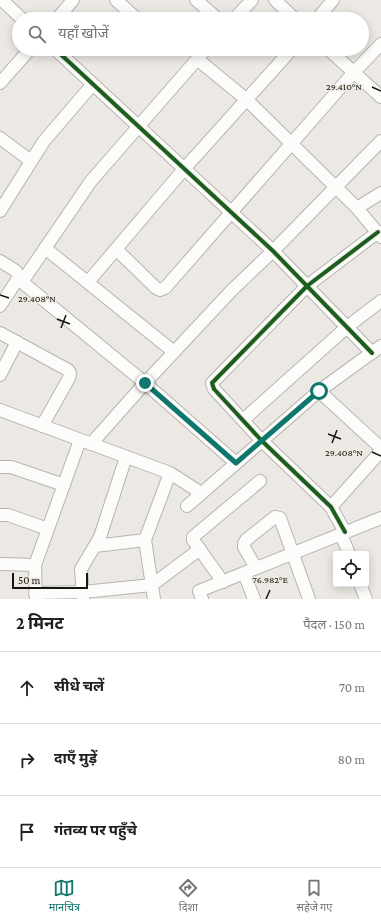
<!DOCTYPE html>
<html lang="hi">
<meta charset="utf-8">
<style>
:root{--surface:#fff;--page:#f2f2f2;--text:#202124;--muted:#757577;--line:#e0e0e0;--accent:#0f766e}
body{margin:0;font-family:"Crimson Pro","Noto Sans Devanagari",serif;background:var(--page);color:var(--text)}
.controls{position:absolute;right:12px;bottom:12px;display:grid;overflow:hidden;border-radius:4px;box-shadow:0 2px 10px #0003}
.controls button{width:36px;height:36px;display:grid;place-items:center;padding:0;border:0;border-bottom:1px solid var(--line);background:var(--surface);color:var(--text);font:20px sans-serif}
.scale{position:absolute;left:12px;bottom:10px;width:76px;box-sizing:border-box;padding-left:4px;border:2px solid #171512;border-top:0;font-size:11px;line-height:14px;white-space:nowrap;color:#171512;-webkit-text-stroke:3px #efeae1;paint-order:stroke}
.stop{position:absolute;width:12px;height:12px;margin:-9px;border:3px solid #0f766e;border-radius:50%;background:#fff}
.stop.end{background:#0f766e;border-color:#fff;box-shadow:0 1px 4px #0008}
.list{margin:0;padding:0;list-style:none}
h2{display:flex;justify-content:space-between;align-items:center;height:52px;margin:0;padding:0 16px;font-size:17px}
h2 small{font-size:13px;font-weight:400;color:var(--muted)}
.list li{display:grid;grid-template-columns:26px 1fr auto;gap:12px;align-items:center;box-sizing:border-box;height:72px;padding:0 16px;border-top:1px solid var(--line)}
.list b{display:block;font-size:15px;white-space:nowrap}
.list em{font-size:13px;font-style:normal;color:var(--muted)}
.icon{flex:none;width:22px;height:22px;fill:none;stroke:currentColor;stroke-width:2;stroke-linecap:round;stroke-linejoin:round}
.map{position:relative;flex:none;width:381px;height:599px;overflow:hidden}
.search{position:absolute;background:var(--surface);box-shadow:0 2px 10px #0003;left:12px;right:12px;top:12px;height:44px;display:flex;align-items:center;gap:10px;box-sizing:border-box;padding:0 14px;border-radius:22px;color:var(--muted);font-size:15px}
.sheet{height:268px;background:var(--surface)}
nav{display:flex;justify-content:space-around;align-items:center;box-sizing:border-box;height:56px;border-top:1px solid var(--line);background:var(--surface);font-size:11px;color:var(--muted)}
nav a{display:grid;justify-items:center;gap:2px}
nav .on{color:var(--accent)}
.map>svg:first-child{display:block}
</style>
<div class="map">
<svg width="381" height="599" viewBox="0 0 381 599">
<rect width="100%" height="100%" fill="#ece9e4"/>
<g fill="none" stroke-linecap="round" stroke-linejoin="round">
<g stroke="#b7b4b0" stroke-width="14">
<g id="minor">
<polyline points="2,0 22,19"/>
<polyline points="116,0 137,19"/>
<polyline points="196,0 218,19"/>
<polyline points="275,0 295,19"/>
<polyline points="57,19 73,0"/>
<polyline points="234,19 252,0"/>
<polyline points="317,19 333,0"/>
<polyline points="55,49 273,251 372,353"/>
<polyline points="328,49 381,97"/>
<polyline points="197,59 247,100 357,208 381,237"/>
<polyline points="0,83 30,49"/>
<polyline points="0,138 31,161"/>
<polyline points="357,208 381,193"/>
<polyline points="0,211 44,141 93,84"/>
<polyline points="45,248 174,352"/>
<polyline points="116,249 156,288 160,290 165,288 354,72 381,44"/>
<polyline points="0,261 16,271 22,282 145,383 236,463"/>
<polyline points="22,282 91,181 206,49"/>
<polyline points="88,282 184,169 292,49"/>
<polyline points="0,306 19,277"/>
<polyline points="0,333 68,370 70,373 69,378 42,426"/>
<polyline points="0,375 17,342"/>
<polyline points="319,391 381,448"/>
<polyline points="0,410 170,473 201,493"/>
<polyline points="243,420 347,327 381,301"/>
<polyline points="91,444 145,383 232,290 273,251 381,141"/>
<polyline points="0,467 11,467 64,485"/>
<polyline points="187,506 319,391 381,346"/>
<polyline points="331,507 381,451"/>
<polyline points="0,515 8,515 48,529"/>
<polyline points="345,532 331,507 262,441 214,389 212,383 307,286 378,232"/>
<polyline points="341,534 349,554"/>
<polyline points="145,540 154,599"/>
<polyline points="95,546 145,540 170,473"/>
<polyline points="0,564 35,565"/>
<polyline points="256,568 244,547 244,544 246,540 275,517 280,518 309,599"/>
<polyline points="244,573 254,599"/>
<polyline points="223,582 193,540 193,537 260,481"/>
<polyline points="360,584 366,599"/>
<polyline points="35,593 83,592 152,585 200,549"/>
<polyline points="36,599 35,565 80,440"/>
<polyline points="83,599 81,569 100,537 126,457"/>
<polyline points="202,599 199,591 381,518"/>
</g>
</g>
<use href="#minor" stroke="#fcfcfb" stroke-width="12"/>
<g stroke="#efeae1" stroke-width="6">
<g id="cycleway">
<polyline points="55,49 273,251 372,353"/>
<polyline points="345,532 331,507 262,441 214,389 212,383 307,286 378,232"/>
</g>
</g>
<use href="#cycleway" stroke="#1b5e20" stroke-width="4"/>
</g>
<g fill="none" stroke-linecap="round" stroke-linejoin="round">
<polyline stroke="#0f766e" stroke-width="5" points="145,383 236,463 319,391"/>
</g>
<path fill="none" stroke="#171512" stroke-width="1.5" d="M372,87L381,91M0,295L9,298M57,319L70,324M61,328L66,315M328,434L341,439M332,443L337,430M372,452L381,456M266,599L270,590"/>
<g font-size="10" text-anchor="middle" fill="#171512" stroke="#efeae1" stroke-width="3" stroke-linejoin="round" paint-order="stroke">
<text x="344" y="90">29.410°N</text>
<text x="37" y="302">29.408°N</text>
<text x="344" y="456">29.408°N</text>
<text x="270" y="583">76.982°E</text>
</g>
</svg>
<div class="controls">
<button><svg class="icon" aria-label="locate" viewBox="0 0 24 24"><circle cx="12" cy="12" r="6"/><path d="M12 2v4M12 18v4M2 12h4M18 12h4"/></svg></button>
</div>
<div class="scale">50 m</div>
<div class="stop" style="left:319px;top:391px"></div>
<div class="stop end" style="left:145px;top:383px"></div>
<div class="search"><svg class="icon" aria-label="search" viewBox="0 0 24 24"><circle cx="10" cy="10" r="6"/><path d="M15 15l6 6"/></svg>यहाँ खोजें</div>
</div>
<section class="sheet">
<h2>2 मिनट<small>पैदल · 150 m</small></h2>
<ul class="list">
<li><svg class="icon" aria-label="ahead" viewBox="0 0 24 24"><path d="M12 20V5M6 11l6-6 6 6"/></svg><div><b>सीधे चलें</b></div><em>70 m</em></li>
<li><svg class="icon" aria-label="right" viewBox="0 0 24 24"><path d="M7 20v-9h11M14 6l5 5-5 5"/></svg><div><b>दाएँ मुड़ें</b></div><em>80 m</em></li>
<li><svg class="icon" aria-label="arrive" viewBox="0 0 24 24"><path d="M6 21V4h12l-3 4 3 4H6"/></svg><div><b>गंतव्य पर पहुँचे</b></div></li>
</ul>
</section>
<nav>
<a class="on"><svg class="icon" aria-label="map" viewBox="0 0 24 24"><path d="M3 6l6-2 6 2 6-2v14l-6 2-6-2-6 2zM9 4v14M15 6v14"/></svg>मानचित्र</a>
<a><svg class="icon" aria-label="directions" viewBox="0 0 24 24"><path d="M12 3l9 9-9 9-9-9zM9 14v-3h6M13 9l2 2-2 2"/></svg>दिशा</a>
<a><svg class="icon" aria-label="saved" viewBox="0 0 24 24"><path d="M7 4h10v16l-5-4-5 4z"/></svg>सहेजे गए</a>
</nav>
